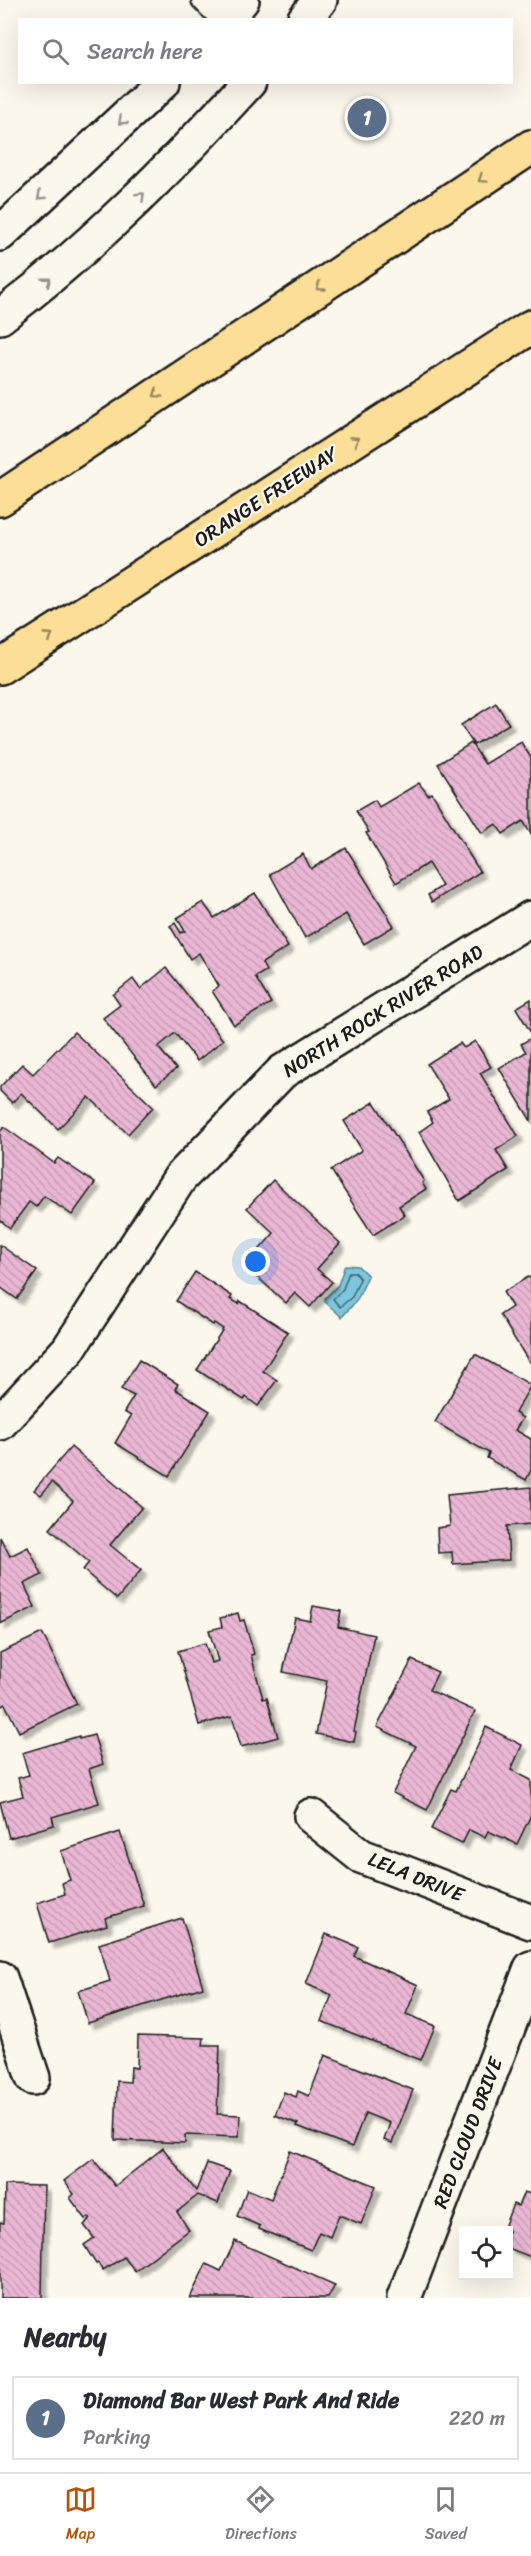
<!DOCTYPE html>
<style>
:root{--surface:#fff;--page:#f7f7f7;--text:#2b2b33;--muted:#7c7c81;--line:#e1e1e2;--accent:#b45309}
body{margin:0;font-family:Sriracha,sans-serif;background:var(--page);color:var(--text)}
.controls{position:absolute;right:18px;bottom:18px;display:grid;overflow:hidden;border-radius:0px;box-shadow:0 6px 24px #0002}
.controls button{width:54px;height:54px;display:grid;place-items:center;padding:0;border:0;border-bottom:2px solid var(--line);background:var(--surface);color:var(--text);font:30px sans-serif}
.you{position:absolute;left:256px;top:1262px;width:21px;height:21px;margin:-15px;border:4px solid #fff;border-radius:50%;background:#1a73e8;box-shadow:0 0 0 9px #1a73e833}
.badge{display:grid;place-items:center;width:39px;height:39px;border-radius:50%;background:var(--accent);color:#fff;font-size:20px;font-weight:700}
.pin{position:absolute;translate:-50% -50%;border:3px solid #fff;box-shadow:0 2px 6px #0006}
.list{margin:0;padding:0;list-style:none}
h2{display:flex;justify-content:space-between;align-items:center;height:78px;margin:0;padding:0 24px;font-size:26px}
h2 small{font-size:20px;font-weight:400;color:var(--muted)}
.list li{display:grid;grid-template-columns:39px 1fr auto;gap:18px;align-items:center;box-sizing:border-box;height:84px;margin:0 12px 12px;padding:0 12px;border:2px solid var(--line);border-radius:0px}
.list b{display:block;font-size:22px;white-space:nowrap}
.list p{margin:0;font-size:20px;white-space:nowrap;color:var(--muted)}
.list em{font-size:20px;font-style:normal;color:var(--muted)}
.icon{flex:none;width:33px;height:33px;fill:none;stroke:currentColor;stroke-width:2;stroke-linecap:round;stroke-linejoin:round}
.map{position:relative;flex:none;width:531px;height:2298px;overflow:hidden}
.search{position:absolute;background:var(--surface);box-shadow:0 6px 24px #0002;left:18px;right:18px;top:18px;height:66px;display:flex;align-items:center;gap:15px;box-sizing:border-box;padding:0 21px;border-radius:0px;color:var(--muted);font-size:22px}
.sheet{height:174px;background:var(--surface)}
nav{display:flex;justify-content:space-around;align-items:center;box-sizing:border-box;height:84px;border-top:2px solid var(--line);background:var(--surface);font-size:16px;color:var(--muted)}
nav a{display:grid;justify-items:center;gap:3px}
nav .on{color:var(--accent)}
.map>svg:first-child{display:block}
</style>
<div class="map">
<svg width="531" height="2298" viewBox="0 0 531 2298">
<defs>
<pattern id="building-back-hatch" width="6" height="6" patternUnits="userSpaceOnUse" patternTransform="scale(1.5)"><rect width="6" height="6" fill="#e9b6d3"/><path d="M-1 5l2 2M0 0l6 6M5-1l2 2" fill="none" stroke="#c79cb5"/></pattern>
<filter id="shadow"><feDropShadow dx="5.5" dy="5.5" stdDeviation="1.5" flood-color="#0004"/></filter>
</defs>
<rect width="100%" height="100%" fill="#fbf7ec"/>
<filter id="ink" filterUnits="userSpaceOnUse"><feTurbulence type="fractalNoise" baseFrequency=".0167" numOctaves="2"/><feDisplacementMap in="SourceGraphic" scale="12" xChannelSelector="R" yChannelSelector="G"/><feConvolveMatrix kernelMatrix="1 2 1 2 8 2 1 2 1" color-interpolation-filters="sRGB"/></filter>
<g filter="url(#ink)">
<polygon fill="#7dc7de" stroke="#568390" stroke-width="1.5" points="345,1265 358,1266 368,1276 357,1300 342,1317 325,1302 325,1298 338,1285"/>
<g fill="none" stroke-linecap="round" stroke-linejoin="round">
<polygon stroke="#43606a" stroke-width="1.5" points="349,1272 355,1272 360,1279 352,1297 340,1307 333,1299 343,1289"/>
</g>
<g fill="url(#building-back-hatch)" stroke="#1c1c1c" stroke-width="1.5" filter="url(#shadow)">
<polygon points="496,703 509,724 474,745 461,725"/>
<polygon points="521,742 531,758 531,834 523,821 503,834 496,824 482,833 438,764 471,743 485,764"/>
<polygon points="419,783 428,795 432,793 480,872 432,902 428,895 442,886 428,863 396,883 366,833 369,832 356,811 375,800 379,807"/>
<polygon points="346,848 394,926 364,944 346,914 305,938 270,874 303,854 311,869"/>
<polygon points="255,893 288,947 262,963 266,971 255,977 271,1003 234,1025 212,991 219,986 199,953 190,959 170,926 175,923 181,933 185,931 177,918 203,902 214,918"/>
<polygon points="166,968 223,1040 197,1061 175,1033 158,1047 176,1069 156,1085 103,1018 120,1005 113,995 133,979 140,989"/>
<polygon points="531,999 531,1033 516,1008"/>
<polygon points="74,1032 153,1107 128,1134 89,1097 58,1129 21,1093 12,1103 0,1091 0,1087 22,1064 33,1074"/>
<polygon points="531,1038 531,1121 499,1068 526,1052 521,1044"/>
<polygon points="475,1041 491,1067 480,1073 518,1136 496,1150 508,1170 459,1201 419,1132 433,1122 427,1112 449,1099 427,1064 460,1043 464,1048"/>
<polygon points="374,1102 424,1181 422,1183 426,1189 399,1206 405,1215 373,1235 331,1170 362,1150 344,1121"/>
<polygon points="4,1127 54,1163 58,1158 95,1183 72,1215 44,1196 36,1207 29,1202 10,1228 0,1220 0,1132"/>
<polygon points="273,1180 340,1243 317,1269 332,1282 310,1307 295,1293 286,1303 245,1266 274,1233 247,1208"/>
<polygon points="0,1245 37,1271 17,1299 0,1287"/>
<polygon points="195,1272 232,1296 230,1299 239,1304 240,1301 288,1332 263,1371 277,1380 258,1406 246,1397 244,1400 197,1370 223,1329 214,1323 213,1325 176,1301"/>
<polygon points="528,1277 531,1278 531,1361 529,1362 500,1315 512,1307 503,1292"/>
<polygon points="475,1354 531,1385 515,1413 523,1418 515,1430 531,1439 531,1470 526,1480 487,1458 489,1453 435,1422"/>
<polygon points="139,1360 178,1384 175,1389 210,1411 169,1476 115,1443 131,1416 124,1412 134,1396 121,1389"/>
<polygon points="71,1447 142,1507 110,1545 141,1570 117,1599 83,1570 89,1562 50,1529 73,1501 52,1482 41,1495 34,1490"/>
<polygon points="531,1487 531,1524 507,1526 509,1560 453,1564 452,1552 438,1553 437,1528 450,1526 447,1495"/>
<polygon points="0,1537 10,1556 28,1547 42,1575 24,1584 35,1607 0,1624"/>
<polygon points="313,1606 341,1611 338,1627 374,1635 354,1731 356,1732 354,1742 316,1734 327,1681 283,1672 295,1618 310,1621"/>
<polygon points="238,1613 240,1621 244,1620 254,1654 251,1655 263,1699 267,1698 278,1737 241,1747 232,1716 199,1725 178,1651 205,1643 211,1663 218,1661 209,1630 222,1627 220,1618"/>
<polygon points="42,1633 77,1704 19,1732 5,1704 0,1707 0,1653"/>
<polygon points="412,1660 438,1672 429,1690 475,1711 427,1810 393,1793 416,1746 377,1727"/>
<polygon points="486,1727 522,1745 511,1770 531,1780 531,1815 517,1844 488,1831 485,1837 469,1830 462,1844 431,1829 451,1789 456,1791"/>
<polygon points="94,1735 103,1764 89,1769 99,1803 52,1817 54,1825 9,1838 0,1802 23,1796 18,1778 29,1775 22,1753 79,1736 79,1739"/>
<polygon points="120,1832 144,1906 105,1918 107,1925 49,1943 37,1903 65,1894 62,1883 70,1880 61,1851"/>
<polygon points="182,1918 203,1987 88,2023 78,1991 110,1981 99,1944"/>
<polygon points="326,1934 358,1947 354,1956 418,1985 406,2014 435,2026 421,2060 321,2021 332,1995 306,1984"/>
<polygon points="138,2036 204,2038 203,2045 220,2045 217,2114 240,2115 239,2137 185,2135 185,2143 115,2140 117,2081 130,2082 131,2067 137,2068"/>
<polygon points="325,2055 413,2090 392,2143 384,2140 390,2123 365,2113 352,2147 297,2126 298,2124 275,2115 284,2092 296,2097 298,2091 309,2096"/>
<polygon points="163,2148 196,2191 207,2163 230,2171 218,2203 198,2195 177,2212 189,2230 135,2271 124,2257 103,2270 98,2263 96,2264 84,2245 94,2238 84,2225 91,2219 89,2217 86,2219 70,2198 74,2194 64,2181 93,2159 115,2186"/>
<polygon points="290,2151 376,2186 361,2224 339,2215 330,2237 319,2232 311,2250 259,2229 260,2226 237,2216 247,2189 271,2199"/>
<polygon points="5,2185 44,2186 42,2298 0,2298 0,2222 4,2223"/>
<polygon points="524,2192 531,2194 531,2257 508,2248 508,2230 503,2230 513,2204 518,2206"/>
<polygon points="235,2241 335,2285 328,2298 190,2298 206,2264 221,2271"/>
</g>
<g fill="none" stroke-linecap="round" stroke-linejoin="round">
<g stroke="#1c1c1c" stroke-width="24">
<polyline id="service" points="202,0 222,20"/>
</g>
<g stroke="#1c1c1c" stroke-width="38">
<g id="minor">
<polyline points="0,1423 68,1350 180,1178 282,1072 531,918"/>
<polyline points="311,1816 361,1856 531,1922"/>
<polyline points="0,1978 33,2078"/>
<polyline points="404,2298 531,1968"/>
</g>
</g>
<g stroke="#1c1c1c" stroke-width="38">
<g id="secondary">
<polyline points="225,20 242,0"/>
<polyline points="304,20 320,0"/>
<polyline points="0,234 163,82"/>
<path d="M0,317C92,247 172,167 249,82"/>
</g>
</g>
<g stroke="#1c1c1c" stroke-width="38">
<g id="motorway">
<polyline points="0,499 531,147"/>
<polyline points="0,667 531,327"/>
</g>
</g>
<use href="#service" stroke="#fbf7ec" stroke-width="20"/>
<use href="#minor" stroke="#fbf7ec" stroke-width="33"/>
<use href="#secondary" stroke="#fbf7ec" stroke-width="33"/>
<use href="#motorway" stroke="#fcde96" stroke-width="33"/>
</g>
<defs><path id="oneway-chevron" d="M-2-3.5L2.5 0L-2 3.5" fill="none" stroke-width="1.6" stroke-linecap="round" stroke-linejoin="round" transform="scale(1.5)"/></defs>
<g stroke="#97948e">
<use href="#oneway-chevron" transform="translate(122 121) rotate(137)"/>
<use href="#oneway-chevron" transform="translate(41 196) rotate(137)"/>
<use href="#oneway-chevron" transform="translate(141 196) rotate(-44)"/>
<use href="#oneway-chevron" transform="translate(47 281) rotate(-38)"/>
</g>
<g stroke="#97875f">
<use href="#oneway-chevron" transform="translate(482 179) rotate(146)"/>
<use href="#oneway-chevron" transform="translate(320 287) rotate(146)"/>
<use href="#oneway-chevron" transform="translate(157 394) rotate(146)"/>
<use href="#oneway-chevron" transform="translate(355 440) rotate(-33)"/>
<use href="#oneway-chevron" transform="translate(49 636) rotate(-33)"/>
</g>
</g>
<g text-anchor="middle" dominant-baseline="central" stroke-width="4.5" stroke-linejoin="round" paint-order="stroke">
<g font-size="20" fill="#1c1c1c" stroke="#fbf7ec">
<text transform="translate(266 497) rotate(-33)">ORANGE FREEWAY</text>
<text transform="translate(383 1011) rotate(-32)">NORTH ROCK RIVER ROAD</text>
<text transform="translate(416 1877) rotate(22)">LELA DRIVE</text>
<text transform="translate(468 2133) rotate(-69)">RED CLOUD DRIVE</text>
</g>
</g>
</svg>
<div class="controls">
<button><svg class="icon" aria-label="locate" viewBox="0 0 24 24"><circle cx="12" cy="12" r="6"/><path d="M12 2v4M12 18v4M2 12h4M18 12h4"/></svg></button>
</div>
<div class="you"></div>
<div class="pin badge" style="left:367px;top:118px;background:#5c6f8a">1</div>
<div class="search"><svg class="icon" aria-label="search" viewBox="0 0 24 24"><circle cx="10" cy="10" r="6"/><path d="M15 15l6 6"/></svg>Search here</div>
</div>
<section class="sheet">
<h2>Nearby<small></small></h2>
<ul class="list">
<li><span class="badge" style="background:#5c6f8a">1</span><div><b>Diamond Bar West Park And Ride</b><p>Parking</p></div><em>220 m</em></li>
</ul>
</section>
<nav>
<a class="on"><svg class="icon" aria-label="map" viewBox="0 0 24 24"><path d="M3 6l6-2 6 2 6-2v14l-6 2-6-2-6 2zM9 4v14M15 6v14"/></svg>Map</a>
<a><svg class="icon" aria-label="directions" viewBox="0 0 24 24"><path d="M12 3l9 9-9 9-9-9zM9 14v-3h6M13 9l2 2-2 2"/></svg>Directions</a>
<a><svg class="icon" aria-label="saved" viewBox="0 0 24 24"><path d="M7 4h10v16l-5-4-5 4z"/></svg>Saved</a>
</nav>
